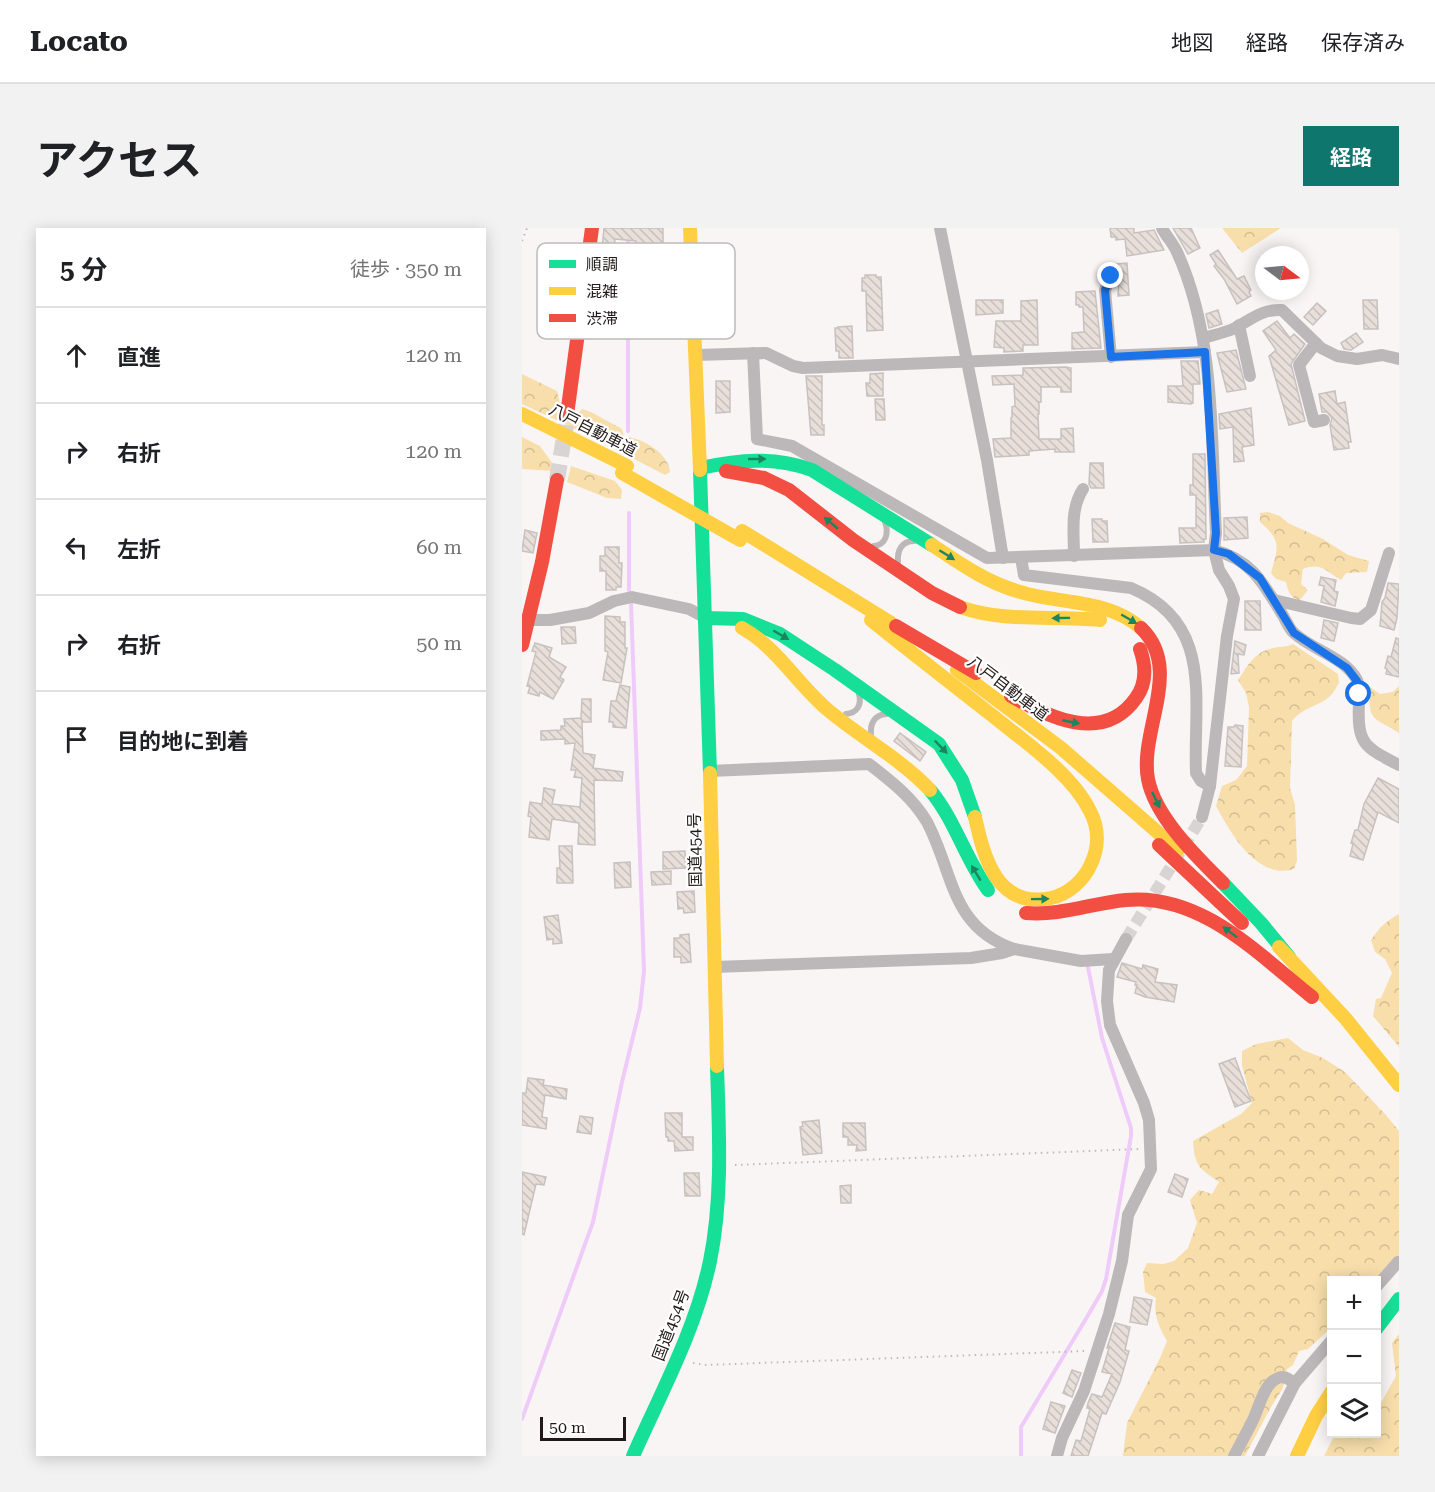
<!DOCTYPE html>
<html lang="ja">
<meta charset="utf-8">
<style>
:root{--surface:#fff;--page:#f2f2f2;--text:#202124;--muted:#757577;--line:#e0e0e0;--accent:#0f766e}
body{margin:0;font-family:"Roboto Serif","Noto Sans JP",serif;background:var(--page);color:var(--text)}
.controls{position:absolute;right:18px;bottom:18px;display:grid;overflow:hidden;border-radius:0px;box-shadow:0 3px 15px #0003}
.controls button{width:54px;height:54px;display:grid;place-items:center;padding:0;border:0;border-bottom:2px solid var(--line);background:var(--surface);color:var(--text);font:30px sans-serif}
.compass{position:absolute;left:733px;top:18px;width:54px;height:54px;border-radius:50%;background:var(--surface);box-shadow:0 3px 15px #0003;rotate:106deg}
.scale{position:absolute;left:18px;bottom:15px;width:86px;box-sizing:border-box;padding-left:6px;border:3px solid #211818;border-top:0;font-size:16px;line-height:21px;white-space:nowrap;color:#211818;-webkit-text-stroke:4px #fff;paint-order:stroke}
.stop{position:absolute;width:18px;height:18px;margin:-14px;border:4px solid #1a73e8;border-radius:50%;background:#fff}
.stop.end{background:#1a73e8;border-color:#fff;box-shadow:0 2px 6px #0008}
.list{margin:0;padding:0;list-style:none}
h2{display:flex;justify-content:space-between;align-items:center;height:78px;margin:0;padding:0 24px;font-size:26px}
h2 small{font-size:20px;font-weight:400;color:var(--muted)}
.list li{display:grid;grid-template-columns:39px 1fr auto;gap:18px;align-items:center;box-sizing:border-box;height:96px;padding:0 24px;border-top:2px solid var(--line)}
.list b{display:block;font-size:22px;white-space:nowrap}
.list em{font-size:20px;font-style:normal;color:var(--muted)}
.icon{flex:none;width:33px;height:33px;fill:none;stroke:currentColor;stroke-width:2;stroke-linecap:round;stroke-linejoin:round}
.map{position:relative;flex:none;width:877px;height:1228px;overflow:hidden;border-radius:0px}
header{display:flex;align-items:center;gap:36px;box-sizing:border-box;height:84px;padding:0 30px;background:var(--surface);border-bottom:2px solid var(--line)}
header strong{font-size:28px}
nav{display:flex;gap:33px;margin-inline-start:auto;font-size:21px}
.intro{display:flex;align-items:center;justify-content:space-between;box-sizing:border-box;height:144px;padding:0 36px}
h1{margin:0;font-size:42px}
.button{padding:15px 27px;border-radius:0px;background:var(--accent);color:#fff;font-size:21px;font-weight:700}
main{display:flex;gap:36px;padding:0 36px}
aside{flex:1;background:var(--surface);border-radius:0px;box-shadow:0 3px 15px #0003}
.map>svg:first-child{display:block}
</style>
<header>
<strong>Locato</strong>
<nav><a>地図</a><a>経路</a><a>保存済み</a></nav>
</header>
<div class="intro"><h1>アクセス</h1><a class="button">経路</a></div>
<main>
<aside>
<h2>5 分<small>徒歩 · 350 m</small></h2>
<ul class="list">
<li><svg class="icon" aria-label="ahead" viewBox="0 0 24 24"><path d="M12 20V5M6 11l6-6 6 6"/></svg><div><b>直進</b></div><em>120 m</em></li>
<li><svg class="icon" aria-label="right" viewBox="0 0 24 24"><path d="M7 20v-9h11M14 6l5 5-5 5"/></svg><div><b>右折</b></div><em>120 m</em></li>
<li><svg class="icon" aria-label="left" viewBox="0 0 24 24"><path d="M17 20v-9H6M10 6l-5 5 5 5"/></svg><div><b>左折</b></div><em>60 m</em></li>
<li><svg class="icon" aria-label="right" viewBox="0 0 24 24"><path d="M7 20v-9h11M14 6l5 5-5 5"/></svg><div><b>右折</b></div><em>50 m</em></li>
<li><svg class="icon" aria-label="arrive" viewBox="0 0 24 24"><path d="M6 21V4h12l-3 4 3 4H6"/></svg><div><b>目的地に到着</b></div></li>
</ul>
</aside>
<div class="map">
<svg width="877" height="1228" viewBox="0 0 877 1228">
<defs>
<pattern id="forest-crowns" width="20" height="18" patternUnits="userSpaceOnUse" patternTransform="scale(1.5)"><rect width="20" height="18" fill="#f7deab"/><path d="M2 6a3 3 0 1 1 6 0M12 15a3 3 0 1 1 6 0" fill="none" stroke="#d3be92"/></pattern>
<pattern id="building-back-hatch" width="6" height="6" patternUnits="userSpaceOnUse" patternTransform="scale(1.5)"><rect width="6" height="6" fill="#e8dfda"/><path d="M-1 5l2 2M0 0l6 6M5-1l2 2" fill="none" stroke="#c7bfba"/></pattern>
</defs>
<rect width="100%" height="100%" fill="#faf5f5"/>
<g fill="url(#forest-crowns)">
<polygon points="700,0 759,0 720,25"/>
<path d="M0,146L35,163L40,183C49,188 53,190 60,181L69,184L100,201L102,209C119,209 147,225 148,244L143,247L60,204L0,176Z"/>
<polygon points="0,209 18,218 31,236 30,243 0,241"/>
<polygon points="49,238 93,253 100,262 99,271 85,270 45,254"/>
<path d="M746,284L758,288L766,295L801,311L826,327L847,333L845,344L824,345L819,352C803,343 800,334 781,341L779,356L786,362L777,373C768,368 766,364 764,354L754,351L749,345C756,319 760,313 738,294V285Z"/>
<path d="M771,416L816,446L817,455C814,459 812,465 808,468C800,477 781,479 770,493L768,560L773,577L775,633L772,641C735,652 709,606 694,578L700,558L714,552L725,538L727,479L724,465L716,452C725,439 731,426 747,421C756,418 763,420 771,416Z"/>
<path d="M877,458V505C852,489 845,494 848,459L858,466L871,464Z"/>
<path d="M877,686V819L851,788L854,771L859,770L870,745L863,731L853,724L849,712C857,700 865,692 877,686Z"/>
<path d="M766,810L781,822L801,830L823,844L864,887L877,903V1038L869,1033L852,1052H810L809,1100L786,1121L777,1123L771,1137L765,1141L761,1160L749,1179L723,1228H601L605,1195L638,1130L645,1113C637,1099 631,1086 634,1070L623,1064L621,1044L625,1035L641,1036L652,1033L666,1020L675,995L668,972L677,962L690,966L697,954C677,940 673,939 671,913L719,886L730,875L720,838V823L734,816Z"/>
<polygon points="877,1106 877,1228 802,1228 813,1206 854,1206 855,1182 874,1148 870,1115"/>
</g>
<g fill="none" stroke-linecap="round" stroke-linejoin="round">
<g stroke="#eecbf8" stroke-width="4">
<polyline points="106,0 106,203"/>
<polyline points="107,285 107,362"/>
<polyline points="0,1191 71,994 100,854 118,780 122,743 109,374"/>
<polyline points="499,1228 499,1199 568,1084 580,1063 584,1051 609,908 609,900 580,810 565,734"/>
</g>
</g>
<g fill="url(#building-back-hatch)" stroke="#c7c1bf" stroke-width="1.5">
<polygon points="82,0 141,0 141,23 124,23 125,43 115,43 114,13 93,11 92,22 80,21"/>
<polygon points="588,0 612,0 612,5 632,2 642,22 605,28 603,11 594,12 594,9 589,9"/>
<polygon points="651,0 669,0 678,20 666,26"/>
<polygon points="696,22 715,51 722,48 729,62 727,64 729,68 715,76 702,51 692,38 694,36 688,27"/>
<polygon points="605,35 607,67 596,68 597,48 595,36"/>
<polygon points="343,47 354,47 354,49 359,49 361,102 345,103 344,63 340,63 340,50 343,50"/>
<polygon points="573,63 579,120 550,121 550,105 562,104 561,79 557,79 557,77 554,77 554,64"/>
<polygon points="454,72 481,72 481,85 454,87"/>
<polygon points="515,72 516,117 501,117 501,123 482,124 482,120 472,119 474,93 499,93 499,73"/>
<polygon points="841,72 855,72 856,101 842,101"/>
<polygon points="795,75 804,83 791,97 782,89"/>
<polygon points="696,82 700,96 687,100 684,86"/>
<polygon points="755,93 768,110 772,106 783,116 769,136 783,193 767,197 747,128 754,122 741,103"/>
<polygon points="330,98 331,130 317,130 317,123 314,123 313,100 316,100 316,99"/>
<polygon points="834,105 841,114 829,122 822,121 819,115"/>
<polygon points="714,122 724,161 705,164 695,125"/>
<polygon points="659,133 676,133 678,156 671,156 671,175 669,176 646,174 646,158 661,158"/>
<polygon points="544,139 549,140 549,164 539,164 539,159 519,159 519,174 517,174 517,186 516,186 517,211 539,211 539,201 551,200 552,224 533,224 533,221 507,223 507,227 473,229 471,211 489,210 489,190 490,189 490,179 493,178 492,156 471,157 470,148 501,147 501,140"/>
<polygon points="361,145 361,168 345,168 344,155 348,155 348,146"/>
<polygon points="284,148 300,148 300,197 302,197 302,207 289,207"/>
<polygon points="194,153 208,153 208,184 194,185"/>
<polygon points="813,163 815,176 823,174 829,214 826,214 827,220 812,222 808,197 810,190 805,184 800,184 797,166"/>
<polygon points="353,171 362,171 363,192 354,192"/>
<polygon points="729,180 732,217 720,219 722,233 712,234 711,199 698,201 697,186"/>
<polygon points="671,226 683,226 684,311 682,311 682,314 658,315 657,300 674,300 674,267 668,267 668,257 671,257"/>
<polygon points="568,235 581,235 582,260 569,260 567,256"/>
<polygon points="725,289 726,310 702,312 702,290"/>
<polygon points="570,291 580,291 580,293 585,293 586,314 571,314"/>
<polygon points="3,302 15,305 11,325 0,323"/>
<polygon points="83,319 97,319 97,335 100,335 99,359 94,359 94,362 84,362 84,343 78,343 78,328 83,328"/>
<polygon points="799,349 814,352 812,363 816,364 813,378 799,374 802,358 797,357"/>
<polygon points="866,355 877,356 875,390 872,402 858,398 860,374 863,370"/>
<polygon points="723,373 738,373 739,402 723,402"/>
<polygon points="83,388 98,389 98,394 103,394 103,420 105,420 99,455 81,452 86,424 83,423"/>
<polygon points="802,392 816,395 812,413 799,410"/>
<polygon points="39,399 53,399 54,415 40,416"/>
<polygon points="874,410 877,411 877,449 864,446 865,441 863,440 866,428 869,429"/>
<polygon points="713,413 724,417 722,427 716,426 717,445 709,446"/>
<polygon points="13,415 30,420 27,429 44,439 38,449 42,452 31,471 18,464 17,468 6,465 8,459 5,458 14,424 10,423"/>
<polygon points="98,457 108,459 104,500 91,499 91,494 87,494 89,473 94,473"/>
<polygon points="60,471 69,471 69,494 60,494 61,525 73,527 71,540 101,544 100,553 72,552 73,617 56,616 57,595 30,591 27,612 7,609 9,589 6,588 8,574 20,576 22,560 33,562 30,576 58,579 60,550 52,549 54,542 49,542 53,515 43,516 43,511 19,512 19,503 39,502 39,498 43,498 42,491 59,490"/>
<polygon points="713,497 721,498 719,539 703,538 706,499 712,499"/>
<polygon points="378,505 404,524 398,533 372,513"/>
<polygon points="856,550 877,561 877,595 856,584 841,632 828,628 831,616 829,615 833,602 836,602 842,576"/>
<polygon points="37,618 50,618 51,655 35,655 35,640 38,640"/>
<polygon points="163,623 164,640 141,641 141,624"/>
<polygon points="108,634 109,659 93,660 92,635"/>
<polygon points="149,643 149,656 130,657 129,644"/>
<polygon points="172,663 173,684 162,685 161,680 156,681 155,664"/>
<polygon points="36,687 40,715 31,716 31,711 25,712 22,689"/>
<polygon points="167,706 169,734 159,735 159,729 152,729 152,710 158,710 158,707"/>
<polygon points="600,735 620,741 621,737 636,741 633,754 655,757 652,774 623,769 613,765 615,757 613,757 614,754 595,749"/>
<polygon points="713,830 729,873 713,879 697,836"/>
<polygon points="6,850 22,852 21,857 45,861 44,871 23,867 20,889 25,890 24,901 0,897 0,865 4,865"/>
<polygon points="143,885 160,885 160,909 171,909 171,922 153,923 152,913 146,913 146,909 144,909"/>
<polygon points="58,888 71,890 69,906 55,904"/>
<polygon points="297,892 300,925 281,927 278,899 281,898 280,894"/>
<polygon points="321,895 343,895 344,922 334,923 335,917 326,917 326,909 321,909"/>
<polygon points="0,944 24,949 22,957 14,956 2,1007 0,1006"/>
<polygon points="162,945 177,945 178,968 163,968"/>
<polygon points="653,946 666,951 660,969 646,964"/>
<polygon points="329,957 329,975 319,975 318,958"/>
<polygon points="612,1069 630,1072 625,1097 608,1094"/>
<polygon points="593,1095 608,1099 603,1122 607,1123 598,1154 584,1186 580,1185 566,1228 549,1228 554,1212 559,1213 568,1181 565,1180 566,1175 570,1166 580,1169 590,1146 580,1144 587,1120 585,1120"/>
<polygon points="550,1142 559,1145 550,1169 541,1165"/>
<polygon points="529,1174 543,1178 533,1205 521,1201"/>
</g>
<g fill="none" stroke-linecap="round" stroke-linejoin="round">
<polyline stroke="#d9d4d4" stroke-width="12" stroke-dasharray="12 6" stroke-linecap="butt" points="604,711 680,589"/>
<polyline stroke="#d9d4d4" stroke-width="16" stroke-dasharray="16 8" stroke-linecap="butt" points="35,252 44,197"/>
<g stroke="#beb9ba" stroke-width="2" stroke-dasharray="1.5 4.5" stroke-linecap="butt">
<polyline points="0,13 5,0"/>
<polyline points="213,937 618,921"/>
<polyline points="171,1135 184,1137 564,1123"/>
</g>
<g stroke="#bcb8b9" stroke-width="6">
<path d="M352,318C364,317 367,305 363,294"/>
<path d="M376,334C375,322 380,313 392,313"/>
<path d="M324,486C335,485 340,477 337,466"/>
<path d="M349,506C348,495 353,487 364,486"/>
</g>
<g stroke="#bcb8b9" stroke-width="12">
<polyline points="418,0 465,232 481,330"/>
<path d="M640,0C644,8 651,15 655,24C694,109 689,213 694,305L692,322L697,342L707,358L712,371L705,408L688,558L680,589"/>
<polyline points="717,97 728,148"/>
<path d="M681,110C691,107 703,105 713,100C730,91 740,81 760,82L799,120L815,128L835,131L860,127L877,131"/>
<polyline points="794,115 777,137 792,194 802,192"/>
<path d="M231,125L235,211L270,218L465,330L692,322C730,332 741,355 760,386C764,392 767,401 772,405C790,422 823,429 835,452C838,458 837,468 837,475C835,516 842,519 877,537"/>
<polyline points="174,127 244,125 271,138 281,140 683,124"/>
<polyline points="589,129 583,62 589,48"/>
<path d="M552,328C552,305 548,281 561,261"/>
<path d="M499,330L502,347L609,360C693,395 671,473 674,545L679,553L688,558"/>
<polyline points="752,372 829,390 838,391 849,382 867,325"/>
<polyline points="1,392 28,392 67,385 92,373 110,369 167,381 184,390"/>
<path d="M188,543L347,536C369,553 391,570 405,594C432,645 428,699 492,721"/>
<polyline points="193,739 449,730 480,725 492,721 559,733 591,731"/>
<polyline points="854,1059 876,1034"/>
<polyline points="535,1228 540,1210 562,1163 587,1086 600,1033 606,987 629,941 627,892 622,875 588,797 585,773 587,742 604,711"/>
<path d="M712,1228C718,1217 724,1206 730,1194C737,1181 741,1156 756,1150C762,1147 768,1152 773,1155"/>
<polyline points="736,1228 773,1155 810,1112"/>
</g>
<g stroke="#16e098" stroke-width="14">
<path d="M178,240C217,232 252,228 290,242L410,317"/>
<polyline points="178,242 188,545"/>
<polyline points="184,390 221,391 258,406 313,442 417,516 440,552 453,589"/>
<path d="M408,562C433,592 443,630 466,662"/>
<polyline points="701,655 739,695 767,729"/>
<polyline points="854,1101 877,1071"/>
<path d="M111,1228C139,1165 174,1101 188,1033C201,969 197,903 195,838"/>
</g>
<g stroke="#ffcf43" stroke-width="14">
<polyline points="168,0 178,242"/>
<polyline points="0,186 105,238"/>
<polyline points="220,303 369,395"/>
<path d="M410,317C436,334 462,353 492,362C534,377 583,369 619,400"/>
<path d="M438,379C483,395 531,387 578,392"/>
<path d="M349,392C389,424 430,456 471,488C503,514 550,546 568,583C577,600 577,619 569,636C562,652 547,666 529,670C475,681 462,630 453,589"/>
<path d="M220,400C256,420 275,456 306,482C339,510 378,530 408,562"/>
<polyline points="435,442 539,520 656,622"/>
<polyline points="188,545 195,838"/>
<polyline points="757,719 824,791 877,857"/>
<polyline points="775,1228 794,1188 810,1163"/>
</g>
<g stroke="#f24e42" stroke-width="14">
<polyline points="45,187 70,0"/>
<polyline points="204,243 242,250 267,262 331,312 410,365 438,379"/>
<polyline points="374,398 454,445"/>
<path d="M619,400C662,441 617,502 626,551C633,589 675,629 701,655"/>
<polyline points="0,417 20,334 35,252"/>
<path d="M489,468C528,490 582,516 614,470C625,455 624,438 618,421"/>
<polyline points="637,617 720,695"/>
<path d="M504,685C539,688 570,675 604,672C679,665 736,726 790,769"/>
</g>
<polyline stroke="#ffcf43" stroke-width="14" points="100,245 218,312"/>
</g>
<defs><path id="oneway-solid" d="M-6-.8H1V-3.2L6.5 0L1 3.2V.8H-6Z" transform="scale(1.5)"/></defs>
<g fill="#1b865e">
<use href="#oneway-solid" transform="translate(235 231)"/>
<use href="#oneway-solid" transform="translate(309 295) rotate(-140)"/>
<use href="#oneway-solid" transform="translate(425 327) rotate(32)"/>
<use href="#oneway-solid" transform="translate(539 390) rotate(179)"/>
<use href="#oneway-solid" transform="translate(607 391) rotate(30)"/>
<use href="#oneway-solid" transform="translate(259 407) rotate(30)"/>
<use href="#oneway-solid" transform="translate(549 494) rotate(11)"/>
<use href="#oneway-solid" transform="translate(419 519) rotate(46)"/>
<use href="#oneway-solid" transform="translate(634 572) rotate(64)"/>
<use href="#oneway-solid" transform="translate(454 645) rotate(-121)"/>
<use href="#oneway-solid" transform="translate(518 671) rotate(-1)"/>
<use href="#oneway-solid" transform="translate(708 704) rotate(-143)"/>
</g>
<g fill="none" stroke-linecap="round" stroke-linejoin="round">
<polyline stroke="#1a73e8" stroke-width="8" points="589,48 583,62 589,129 683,124 694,305 692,322 707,326 738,350 772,405 825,440 835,453 837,466"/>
</g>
<g text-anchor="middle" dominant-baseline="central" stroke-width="4.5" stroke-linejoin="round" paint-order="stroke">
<g font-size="16" fill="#211818" stroke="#fff">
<text transform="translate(71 202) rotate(27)">八戸自動車道</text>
<text transform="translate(486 460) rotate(37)">八戸自動車道</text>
<text transform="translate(173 622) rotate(-91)">国道454号</text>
<text transform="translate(149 1097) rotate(-69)">国道454号</text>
</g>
</g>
<rect x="15" y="15" width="198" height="96" rx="9" fill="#fff" stroke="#bcbaba" stroke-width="1.5"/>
<rect x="27" y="32" width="27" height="8" fill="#16e098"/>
<rect x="27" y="59" width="27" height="8" fill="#ffcf43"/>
<rect x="27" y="86" width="27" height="8" fill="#f24e42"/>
<g font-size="16" fill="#211818">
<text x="64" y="42">順調</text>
<text x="64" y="69">混雑</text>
<text x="64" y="96">渋滞</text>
</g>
</svg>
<div class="controls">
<button>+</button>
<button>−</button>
<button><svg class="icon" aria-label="layers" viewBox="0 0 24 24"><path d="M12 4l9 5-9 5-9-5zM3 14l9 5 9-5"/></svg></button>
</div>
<svg class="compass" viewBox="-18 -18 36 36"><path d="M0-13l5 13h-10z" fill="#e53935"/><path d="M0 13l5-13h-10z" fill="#757577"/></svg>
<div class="scale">50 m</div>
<div class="stop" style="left:837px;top:466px"></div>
<div class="stop end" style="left:589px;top:48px"></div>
</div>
</main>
